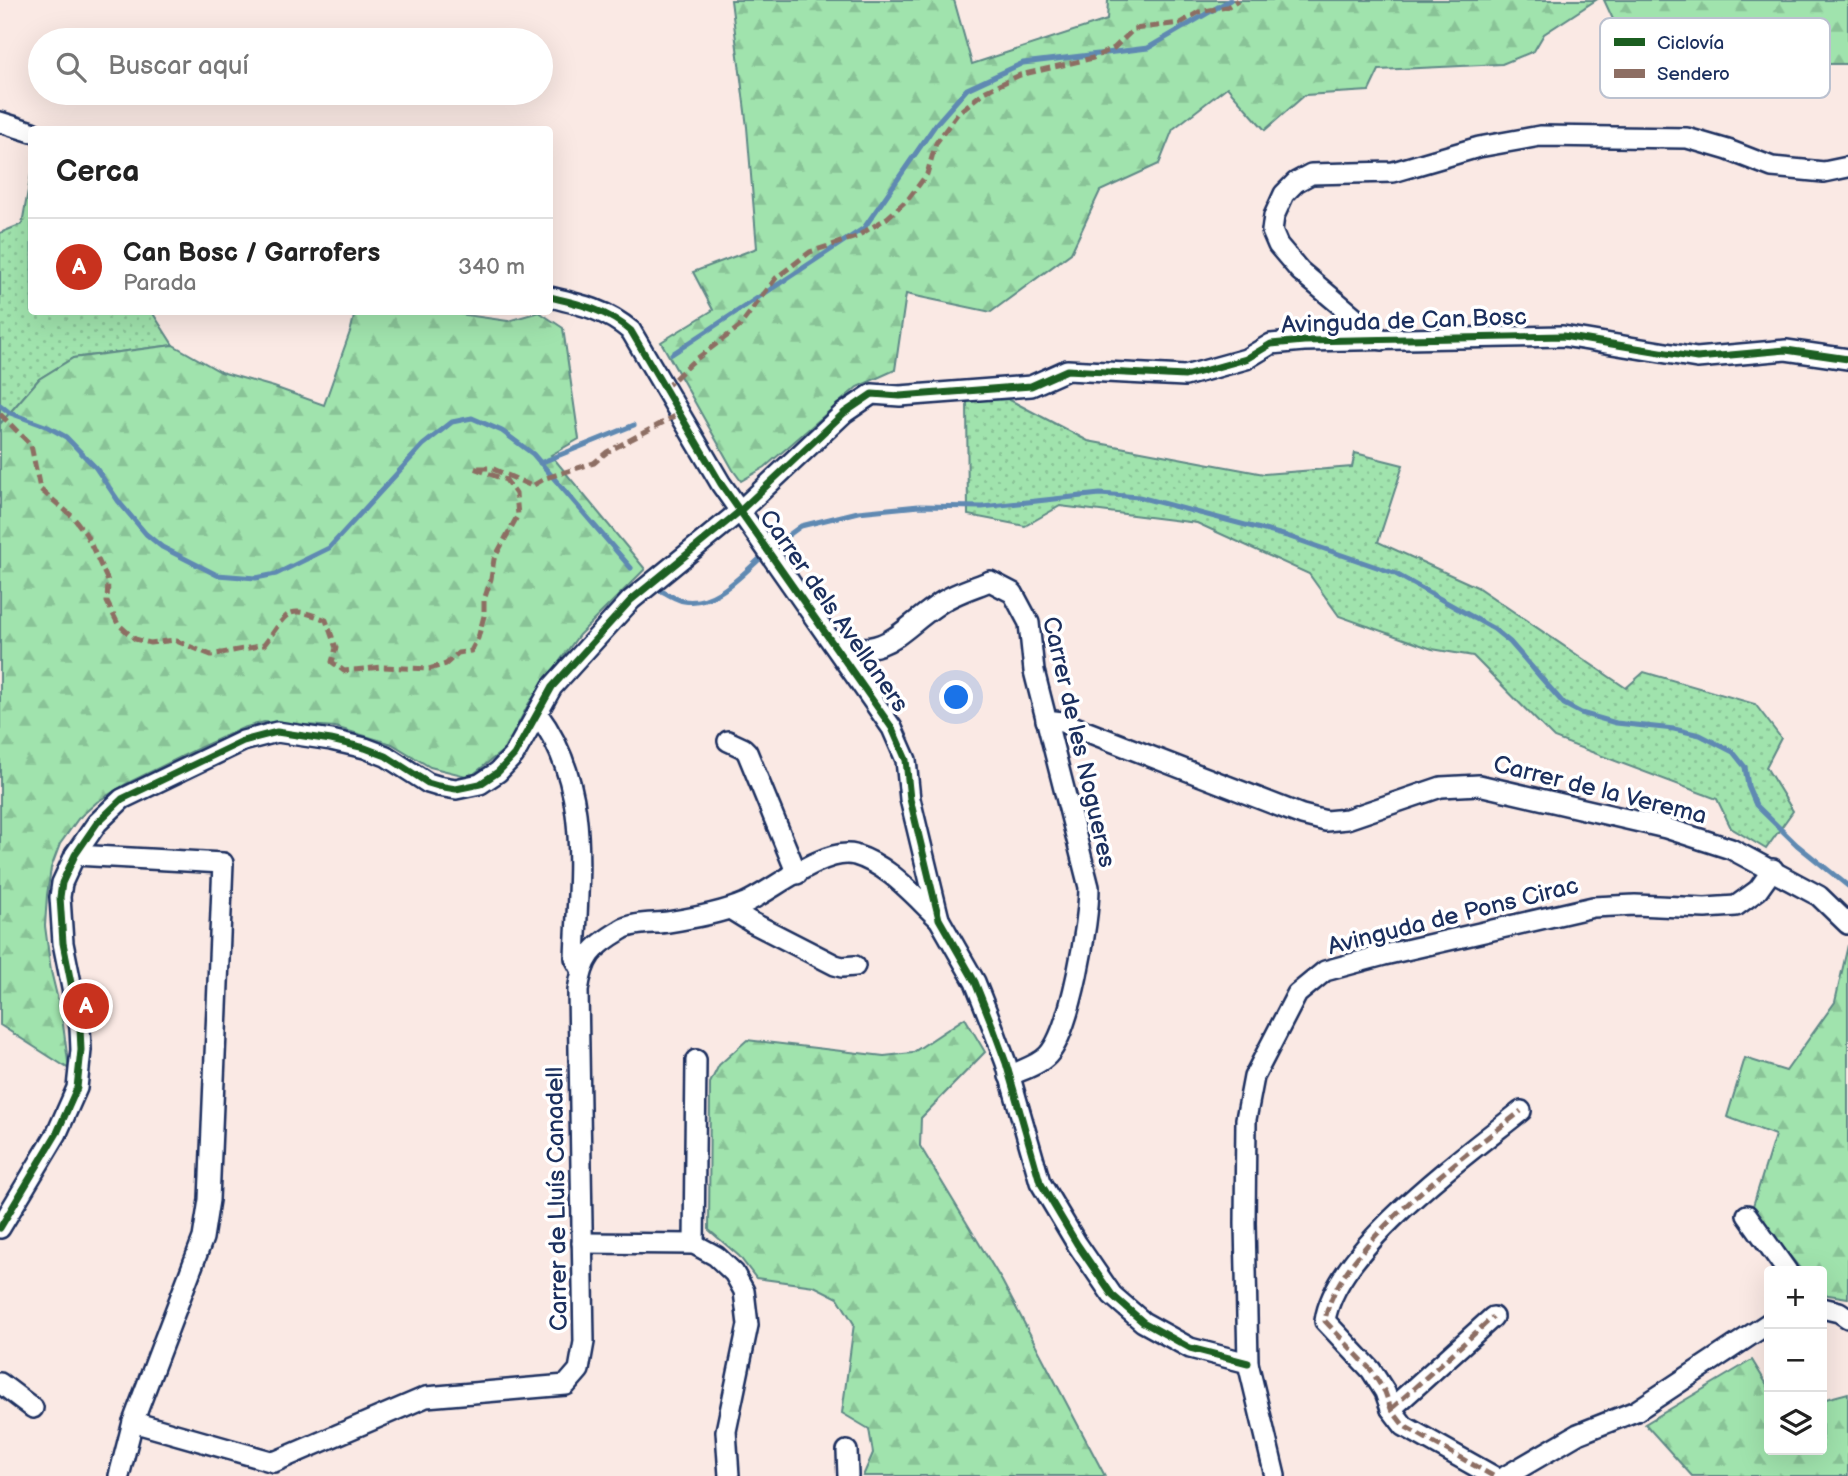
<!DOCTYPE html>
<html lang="es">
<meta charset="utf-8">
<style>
:root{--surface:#fff;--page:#f2f2f2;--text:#222;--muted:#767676;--line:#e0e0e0;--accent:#c8321e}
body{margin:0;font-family:"Balsamiq Sans",sans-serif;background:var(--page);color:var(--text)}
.controls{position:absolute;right:21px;bottom:21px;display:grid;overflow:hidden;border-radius:7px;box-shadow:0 7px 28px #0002}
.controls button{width:63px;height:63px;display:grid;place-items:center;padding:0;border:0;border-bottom:2px solid var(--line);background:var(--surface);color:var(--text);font:35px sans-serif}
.you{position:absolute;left:957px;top:698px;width:24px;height:24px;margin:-18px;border:5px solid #fff;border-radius:50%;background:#1a73e8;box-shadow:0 0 0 10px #1a73e833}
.badge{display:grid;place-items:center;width:46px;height:46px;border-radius:50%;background:var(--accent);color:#fff;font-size:23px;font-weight:700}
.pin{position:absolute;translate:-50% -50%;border:4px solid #fff;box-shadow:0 2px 7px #0006}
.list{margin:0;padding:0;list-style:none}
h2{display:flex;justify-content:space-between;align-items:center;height:91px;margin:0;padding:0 28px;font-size:30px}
h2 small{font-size:23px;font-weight:400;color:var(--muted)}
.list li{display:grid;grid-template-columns:46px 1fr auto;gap:21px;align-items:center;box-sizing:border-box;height:98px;padding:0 28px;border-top:2px solid var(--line)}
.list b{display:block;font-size:26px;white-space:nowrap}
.list p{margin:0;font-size:23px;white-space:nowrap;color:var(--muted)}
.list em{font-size:23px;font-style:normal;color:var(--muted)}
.icon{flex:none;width:38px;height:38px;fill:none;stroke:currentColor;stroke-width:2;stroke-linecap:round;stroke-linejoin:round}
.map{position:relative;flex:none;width:1848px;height:1476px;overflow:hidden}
.search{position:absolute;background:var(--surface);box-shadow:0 7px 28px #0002;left:28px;top:28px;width:525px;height:77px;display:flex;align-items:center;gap:18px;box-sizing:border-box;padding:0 24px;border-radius:38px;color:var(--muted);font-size:26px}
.panel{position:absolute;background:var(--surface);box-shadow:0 7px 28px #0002;left:28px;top:126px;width:525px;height:189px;border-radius:7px}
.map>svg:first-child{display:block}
</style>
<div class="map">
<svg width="1848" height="1476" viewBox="0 0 1848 1476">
<defs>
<pattern id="grass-dots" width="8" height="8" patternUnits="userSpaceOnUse" patternTransform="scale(1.75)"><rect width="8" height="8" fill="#a0e3ad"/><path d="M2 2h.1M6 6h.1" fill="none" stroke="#89c397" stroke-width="1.8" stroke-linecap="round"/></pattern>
<pattern id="forest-firs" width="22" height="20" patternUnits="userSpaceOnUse" patternTransform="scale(1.75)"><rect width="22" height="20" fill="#a0e3ad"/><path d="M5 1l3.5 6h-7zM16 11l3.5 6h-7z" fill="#89c397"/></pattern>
</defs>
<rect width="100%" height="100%" fill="#fae9e4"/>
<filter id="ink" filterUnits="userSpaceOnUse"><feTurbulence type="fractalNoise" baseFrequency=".0143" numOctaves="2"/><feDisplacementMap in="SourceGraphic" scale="14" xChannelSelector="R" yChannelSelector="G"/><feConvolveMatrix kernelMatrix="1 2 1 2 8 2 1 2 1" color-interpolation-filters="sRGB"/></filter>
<g filter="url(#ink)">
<g fill="url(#grass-dots)" stroke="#5e8986" stroke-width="2">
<polygon points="31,174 32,312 152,312 173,345 73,358 39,379 0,424 0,233 22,224"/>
<polygon points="1008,399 1088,441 1264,474 1352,467 1355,453 1403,465 1378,542 1477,587 1626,688 1644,672 1755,704 1781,738 1766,767 1793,811 1766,849 1731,828 1717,799 1554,738 1473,656 1432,649 1339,616 1309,574 1197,523 1060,506 1025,526 968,515 967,400"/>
</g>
<g fill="url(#forest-firs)" stroke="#5e8986" stroke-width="2">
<polygon points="731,0 954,0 972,64 1107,20 1108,0 1596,0 1544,34 1534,51 1502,64 1379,70 1369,91 1305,95 1265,130 1227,87 1173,129 1159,164 1100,191 1071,253 991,312 906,294 895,370 857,387 765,467 741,481 733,470 661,342 713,310 693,272 757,248 747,127"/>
<polygon points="1604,0 1848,0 1848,64 1813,64 1808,87 1695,45 1636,69"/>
<polygon points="355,312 445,312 508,321 539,312 563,328 579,439 551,455 645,569 579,635 529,703 505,749 470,777 430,767 392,744 335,727 264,722 243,728 199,748 126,784 97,802 78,819 60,844 51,868 47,895 45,926 51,971 62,1017 69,1069 0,1025 0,424 39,379 73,358 173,345 221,372 274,387 324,405 351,329"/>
<polygon points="1848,945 1848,1298 1822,1294 1822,1271 1802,1271 1752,1209 1775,1135 1727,1117 1745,1058 1786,1071 1835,1002"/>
<polygon points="965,1018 985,1052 921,1118 920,1146 1002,1281 1105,1476 863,1476 873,1453 869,1429 842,1413 854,1324 838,1298 814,1286 756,1278 739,1256 709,1230 710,1083 719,1065 747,1040 884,1056 912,1053"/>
<polygon points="1752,1360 1769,1388 1769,1450 1822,1450 1822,1400 1848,1393 1848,1476 1692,1476 1645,1424"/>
</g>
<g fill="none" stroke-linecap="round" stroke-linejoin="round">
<g stroke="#5e89b2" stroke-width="5">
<polyline points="672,354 864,228 936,124 967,89 1023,63 1148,48 1230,0"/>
<polyline points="0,405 10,413 48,427 66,437 96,468 119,502 146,534 162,547 217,575 256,578 276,574 329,548 423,445 452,422 472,418 502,431 533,454 631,568"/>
<polyline points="540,463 634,425"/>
<polyline points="771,548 801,526 858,512 919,506 982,507 1100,494 1139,497 1287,536 1394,573 1494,629 1510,642 1564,704 1581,713 1616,723 1674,729 1700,735 1733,752 1745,767 1748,786 1756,805 1797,845 1848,886"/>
<path d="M659,590C667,593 676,600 684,601C716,606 742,574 764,555"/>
</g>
<g stroke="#1b2f5e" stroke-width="24">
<g id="street">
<polyline points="0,122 32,132"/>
<path d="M550,297C580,304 607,310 631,331L721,484L892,728L906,760L910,799L939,919L975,982L992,1025L1006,1063L1040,1182L1077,1244L1112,1295L1143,1322L1190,1348L1248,1363"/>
<polyline points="1382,340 1300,271 1278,245 1272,231 1274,216 1284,194 1296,182 1311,174 1393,172 1479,147 1540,136 1687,138 1728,150 1772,167 1824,172 1848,167"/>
<path d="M835,646C888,656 897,633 936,606C951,594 973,588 990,581L1013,593L1029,623L1034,671L1089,887C1089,922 1071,1030 1048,1055C1039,1065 1021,1070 1009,1076"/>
<path d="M537,713C592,786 578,873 575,958L581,969"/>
<polyline points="1046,720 1062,722 1302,815 1326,821 1347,819 1441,787 1479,785 1666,828 1731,849 1819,896 1848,924"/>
<polyline points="728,741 743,748 747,752 797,874"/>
<polyline points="75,855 223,863 209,1200 203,1238 133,1422 119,1476"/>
<polyline points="730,909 751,922 835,965 842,967 855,966"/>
<polyline points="1747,1215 1787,1271"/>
<polyline points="0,1228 57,1133 77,1088 81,1050 80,1028 63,943 60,897 62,883 75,855 97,823 122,799 243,741 277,732 331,740 365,748 386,756 428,783 438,786 456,789 480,784 498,772 514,755 552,687 631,600 740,511 844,413 872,394 900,396 1031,386 1067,370 1185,376 1246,359 1271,344 1304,341 1563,336 1697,358 1786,350 1848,359"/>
<polyline points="582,1243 694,1244 716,1256 734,1273 744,1291 748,1325 726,1431 729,1476"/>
<polyline points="694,1244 696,1060"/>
<polyline points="1822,1308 1839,1312 1848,1318"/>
<polyline points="0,1383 33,1408"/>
<polyline points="1391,1409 1493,1317"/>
<path d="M133,1422L274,1462L426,1397L566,1385L579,1370L584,1342L578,991C583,957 592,947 621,930C633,922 654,924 668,922C693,918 722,913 745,903C773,890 825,847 855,855C889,865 914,896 939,919"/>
<polyline points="847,1451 848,1476"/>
<polyline points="1275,1476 1248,1363 1245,1223 1246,1119 1254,1077 1297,994 1325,971 1384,955 1593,907 1635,905 1705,908 1736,906 1758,890 1773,869"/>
<path d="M1493,1476L1404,1426L1391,1409L1385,1392L1371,1370L1325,1321C1335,1249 1465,1156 1521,1111"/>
<polyline points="1506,1476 1578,1434 1636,1411 1769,1323"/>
</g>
</g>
<use href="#street" stroke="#fff" stroke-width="19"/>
<g stroke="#8d6e63" stroke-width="5" stroke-dasharray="10 5" stroke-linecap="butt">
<polyline points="664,389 691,363 739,327 776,278 810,252 856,237 887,218 909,198 927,174 936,143 958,113 984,92 1020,75 1093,58 1114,48 1134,29 1180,23 1199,12 1227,7 1238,0"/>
<path d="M0,414L31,445L40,489L73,517L86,534L108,581L107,602L118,624L135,639L150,643L174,640L211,655L264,645C288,614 284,603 326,620L336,648L332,662L344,671L382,667L429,669L446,664L458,653L471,651L478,638L484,616V600L491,579L494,559L518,515L516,494L506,480L474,468H491L532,486L546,478L594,463L607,452L679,414"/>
<polyline points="1391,1409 1493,1317"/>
<path d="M1493,1476L1404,1426L1391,1409L1385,1392L1371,1370L1325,1321C1335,1249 1465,1156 1521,1111"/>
</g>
<g stroke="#fff" stroke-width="11">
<g id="cycleway">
<path d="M550,297C580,304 607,310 631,331L721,484L892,728L906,760L910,799L939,919L975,982L992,1025L1006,1063L1040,1182L1077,1244L1112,1295L1143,1322L1190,1348L1248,1363"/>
<polyline points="0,1228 57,1133 77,1088 81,1050 80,1028 63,943 60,897 62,883 75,855 97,823 122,799 243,741 277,732 331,740 365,748 386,756 428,783 438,786 456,789 480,784 498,772 514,755 552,687 631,600 740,511 844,413 872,394 900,396 1031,386 1067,370 1185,376 1246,359 1271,344 1304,341 1563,336 1697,358 1786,350 1848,359"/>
</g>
</g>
<use href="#cycleway" stroke="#1b5e20" stroke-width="7"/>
</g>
</g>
<g text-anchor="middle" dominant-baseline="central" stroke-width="7" stroke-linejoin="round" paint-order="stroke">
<g font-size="24" fill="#1b2f5e" stroke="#fff">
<text transform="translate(1404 321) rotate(-2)">Avinguda de Can Bosc</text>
<text transform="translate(834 611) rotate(55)">Carrer dels Avellaners</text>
<text transform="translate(1079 742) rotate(77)">Carrer de les Nogueres</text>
<text transform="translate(1600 790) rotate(14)">Carrer de la Verema</text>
<text transform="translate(1453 916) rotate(-14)">Avinguda de Pons Cirac</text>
<text transform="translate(557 1199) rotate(-91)">Carrer de Lluís Canadell</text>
</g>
</g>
<rect x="1600" y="18" width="230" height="80" rx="10" fill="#fff" stroke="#bbc1cf" stroke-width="2"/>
<rect x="1614" y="38" width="31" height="8" fill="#1b5e20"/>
<rect x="1614" y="69" width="31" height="9" fill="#8d6e63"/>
<g font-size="19" fill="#1b2f5e">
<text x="1657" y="49">Ciclovía</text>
<text x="1657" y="80">Sendero</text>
</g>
</svg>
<div class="controls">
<button>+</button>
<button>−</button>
<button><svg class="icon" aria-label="layers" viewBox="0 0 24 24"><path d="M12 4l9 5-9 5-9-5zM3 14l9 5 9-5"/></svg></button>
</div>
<div class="you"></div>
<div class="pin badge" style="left:86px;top:1006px">A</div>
<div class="search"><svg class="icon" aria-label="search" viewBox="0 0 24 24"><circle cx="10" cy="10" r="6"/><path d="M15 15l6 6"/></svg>Buscar aquí</div>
<section class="panel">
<h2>Cerca<small></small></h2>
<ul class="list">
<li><span class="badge">A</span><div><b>Can Bosc / Garrofers</b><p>Parada</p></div><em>340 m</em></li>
</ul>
</section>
</div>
